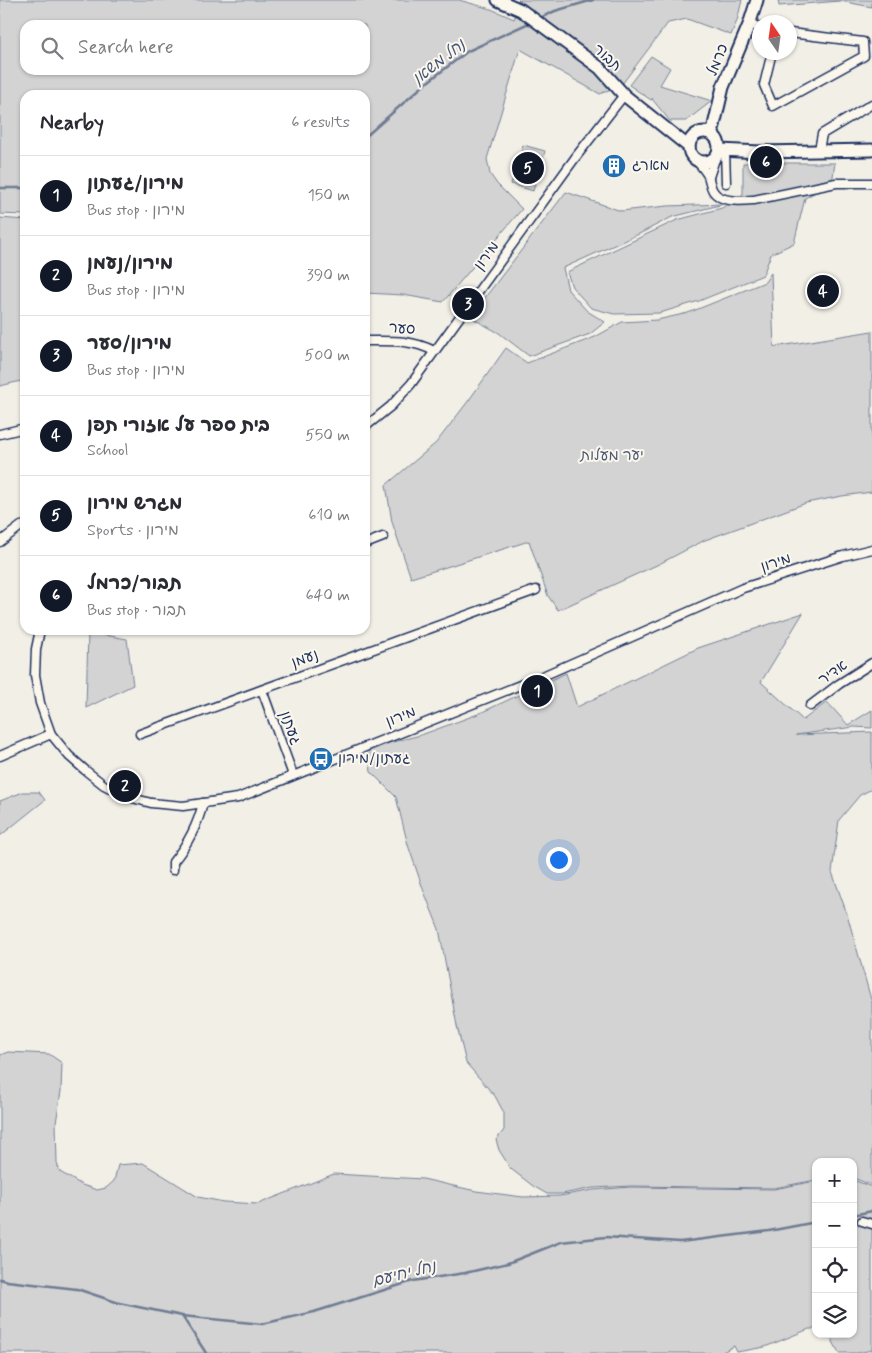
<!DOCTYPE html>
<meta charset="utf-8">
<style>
:root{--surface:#fff;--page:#f7f7f7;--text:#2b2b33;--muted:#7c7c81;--line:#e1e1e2;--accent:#111827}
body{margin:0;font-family:Mynerve,"Playpen Sans Hebrew",sans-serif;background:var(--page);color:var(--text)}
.controls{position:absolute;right:15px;bottom:15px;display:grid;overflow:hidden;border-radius:10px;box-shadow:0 1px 4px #0004}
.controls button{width:45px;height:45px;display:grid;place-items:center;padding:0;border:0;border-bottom:1px solid var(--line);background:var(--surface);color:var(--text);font:25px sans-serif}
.compass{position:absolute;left:752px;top:15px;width:45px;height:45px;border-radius:50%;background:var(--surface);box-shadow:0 1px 4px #0004;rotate:347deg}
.you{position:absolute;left:558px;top:859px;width:18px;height:18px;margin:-12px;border:4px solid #fff;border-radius:50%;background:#1a73e8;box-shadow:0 0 0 8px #1a73e833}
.badge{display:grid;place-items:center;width:32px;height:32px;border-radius:50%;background:var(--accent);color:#fff;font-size:16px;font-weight:700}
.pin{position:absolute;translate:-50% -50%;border:2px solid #fff;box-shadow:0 1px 5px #0006}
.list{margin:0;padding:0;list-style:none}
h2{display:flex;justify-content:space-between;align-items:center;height:65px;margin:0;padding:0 20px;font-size:21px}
h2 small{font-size:16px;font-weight:400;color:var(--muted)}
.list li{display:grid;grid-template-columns:32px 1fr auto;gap:15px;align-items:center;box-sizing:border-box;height:80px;padding:0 20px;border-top:1px solid var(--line)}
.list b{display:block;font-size:19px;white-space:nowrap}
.list p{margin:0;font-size:16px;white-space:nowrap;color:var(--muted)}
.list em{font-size:16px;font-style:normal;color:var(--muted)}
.icon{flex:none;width:28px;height:28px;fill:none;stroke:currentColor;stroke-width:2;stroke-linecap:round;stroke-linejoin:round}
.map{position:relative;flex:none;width:872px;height:1353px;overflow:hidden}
.search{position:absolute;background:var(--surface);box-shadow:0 1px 4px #0004;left:20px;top:20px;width:350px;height:55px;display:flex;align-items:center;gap:12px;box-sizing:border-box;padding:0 18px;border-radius:15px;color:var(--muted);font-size:19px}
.panel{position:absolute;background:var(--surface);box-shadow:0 1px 4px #0004;left:20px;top:90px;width:350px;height:545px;border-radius:15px}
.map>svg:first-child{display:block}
</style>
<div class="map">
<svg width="872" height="1353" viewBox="0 0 872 1353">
<rect width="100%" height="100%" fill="#f2efe6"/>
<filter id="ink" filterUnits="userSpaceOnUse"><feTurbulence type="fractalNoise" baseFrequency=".02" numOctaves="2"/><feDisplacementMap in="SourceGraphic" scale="10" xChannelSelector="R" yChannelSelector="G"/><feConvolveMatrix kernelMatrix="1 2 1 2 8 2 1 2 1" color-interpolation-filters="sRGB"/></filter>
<g filter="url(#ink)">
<g fill="#d2d3d2" stroke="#768198" fill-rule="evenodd">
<path d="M0,0H459L491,9L514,19L521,2L518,0H742L737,21L731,35L687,19L668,23L622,84L600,94L520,49L487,159L490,174L497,184L522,209L443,302L403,295L365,293V95H25V215L0,214ZM25,25H365V70H25Z"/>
<polygon points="778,0 872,0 872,7 840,1 779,6"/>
<polygon points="651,56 670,68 660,85 712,101 686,121 670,121 652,99 653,98 651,100 629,85"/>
<polygon points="523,145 545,151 533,191 511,184"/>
<polygon points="743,163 835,163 832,183 805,198 794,243 771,254 763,275 699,301 660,313 614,314 591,308 572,287 567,272 677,220 722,208 743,194"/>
<polygon points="566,192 621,211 667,206 724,204 672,217 641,233 563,268 568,290 587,311 605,322 590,334 529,356 499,333 470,317"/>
<polygon points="0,218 25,220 25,380 0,386"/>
<polygon points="771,273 774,347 872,331 872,492 842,496 806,503 705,540 659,564 558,610 548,596 529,541 411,578 392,522 386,485 436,443 469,400 506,348 527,363 595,337 622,322 657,320 688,313 765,282"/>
<polygon points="803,613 761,682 803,720 827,702 848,725 872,710 872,728 854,727 796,735 872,732 872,789 860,795 839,820 832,872 847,914 872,1003 872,1185 853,1178 853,1162 816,1162 816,1180 774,1188 631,1186 593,1188 562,1194 547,1194 533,1186 511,1169 499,1150 496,1140 504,1130 504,1113 495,1096 466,1063 457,1026 439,929 423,889 408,845 396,797 371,772 368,748 421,735 478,714 566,673 577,707 698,648"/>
<polygon points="88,632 127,639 133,685 86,708"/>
<polygon points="23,792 39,792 45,800 0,836 0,801"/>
<polygon points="8,1052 49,1054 62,1063 61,1091 56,1123 57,1163 60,1172 82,1185 97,1190 106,1188 114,1181 118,1165 143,1163 198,1197 224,1202 258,1204 334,1174 423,1179 476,1191 523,1197 560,1196 593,1190 631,1187 774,1189 816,1181 816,1329 809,1329 765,1347 737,1352 734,1346 721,1353 0,1353 0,1055"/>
<polygon points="853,1180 872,1187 872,1350 857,1353 839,1353 829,1334 853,1334"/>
</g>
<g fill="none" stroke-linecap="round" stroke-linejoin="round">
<g stroke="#707b93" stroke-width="2.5">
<polyline points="538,19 555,11 593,0"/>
<polyline points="365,137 425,84 468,51 531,22"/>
<polyline points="0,188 25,188"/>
<polyline points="853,1215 872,1211"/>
<polyline points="0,1279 7,1281 77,1289 119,1303 182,1316 262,1324 314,1312 413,1281 465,1273 508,1263 561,1242 606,1237 680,1242 769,1231 816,1222"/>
<polyline points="182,1316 206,1353"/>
</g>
<g stroke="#1b2f5e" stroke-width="11">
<g id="street">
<polyline points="749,25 760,27"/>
<polyline points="772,52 764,85 773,106 864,56 863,42 790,33"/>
<polyline points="725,150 726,183"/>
<polyline points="819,150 822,134 872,104"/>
<path d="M696,160C700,165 705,170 708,176C710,181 710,186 713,191C721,203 741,201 754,200L836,183H872"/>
<polyline points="709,177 715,159"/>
<path d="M365,341C390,341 411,339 434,351"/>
<polyline points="365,427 391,406 411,384 575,158 624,95"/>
<polyline points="0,434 25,428"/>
<polyline points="0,542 21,526 25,525"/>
<polyline points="365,544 383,537"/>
<polyline points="40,630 36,649 35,675 40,703 51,734 69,756 85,770 104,785 125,796 151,803 183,806 238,798 545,675 743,588 843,556 872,549"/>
<polyline points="262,690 293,775"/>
<polyline points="810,706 839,684 872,663"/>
<polyline points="140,734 536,590"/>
<polyline points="0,756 51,734"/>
<path d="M173,870V862C187,845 198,824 203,803"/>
<polyline points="862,1221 872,1224"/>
</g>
</g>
<g stroke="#1b2f5e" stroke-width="15">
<g id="secondary">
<polyline points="498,0 521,10 600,68 624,95 689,147"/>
<circle cx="704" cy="147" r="15"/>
<polyline points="712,134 723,87 749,25 757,0"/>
<polyline points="720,150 760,152 872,150"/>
</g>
</g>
<use href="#street" stroke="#fbf7ec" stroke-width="8"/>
<use href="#secondary" stroke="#fbf7ec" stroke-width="11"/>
</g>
</g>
<defs>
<g id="building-disc" transform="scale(1.25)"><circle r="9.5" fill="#1f6fb2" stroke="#fbf7ec"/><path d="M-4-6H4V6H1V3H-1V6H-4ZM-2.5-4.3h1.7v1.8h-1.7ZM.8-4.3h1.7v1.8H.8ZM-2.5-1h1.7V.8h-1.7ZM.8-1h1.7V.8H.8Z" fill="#fff"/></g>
<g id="bus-disc" transform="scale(1.25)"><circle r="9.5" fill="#1f6fb2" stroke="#fbf7ec"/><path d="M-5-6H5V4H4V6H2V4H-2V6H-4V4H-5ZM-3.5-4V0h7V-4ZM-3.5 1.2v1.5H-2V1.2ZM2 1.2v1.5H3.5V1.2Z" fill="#fff"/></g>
</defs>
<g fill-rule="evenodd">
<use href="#building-disc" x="614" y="166"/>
<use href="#bus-disc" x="321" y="759"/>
</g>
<g text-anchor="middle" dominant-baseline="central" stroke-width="4" stroke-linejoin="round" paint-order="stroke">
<g font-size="15" fill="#1b2f5e" stroke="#fbf7ec">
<text transform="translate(607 58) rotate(42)">תבור</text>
<text transform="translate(718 60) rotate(-68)">כרמל</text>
<text transform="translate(487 256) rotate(-54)">מירון</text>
<text transform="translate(402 329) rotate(4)">סער</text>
<text transform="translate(776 563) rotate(-18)">מירון</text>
<text transform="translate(305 659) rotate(-20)">נעמן</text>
<text transform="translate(833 673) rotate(-35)">אדיר</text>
<text transform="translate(401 717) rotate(-22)">מירון</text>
<text transform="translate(290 728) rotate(70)">געתון</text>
</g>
<g font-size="15" fill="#1b2f5e" stroke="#fbf7ec" text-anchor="start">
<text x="632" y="166">מארג</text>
<text x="338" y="759">געתון/מירון</text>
</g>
<g font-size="15" fill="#49587b" stroke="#fbf7ec">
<text x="612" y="456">יער מעלות</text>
</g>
<g font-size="16" font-style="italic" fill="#465579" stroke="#fbf7ec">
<text transform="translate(439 62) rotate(-38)">נחל משאן</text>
<text transform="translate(404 1274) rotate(-14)">נחל יחיעם</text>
</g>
</g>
</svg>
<div class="controls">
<button>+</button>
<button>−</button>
<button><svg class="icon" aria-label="locate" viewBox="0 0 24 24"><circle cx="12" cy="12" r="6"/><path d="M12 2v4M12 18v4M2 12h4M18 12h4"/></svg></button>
<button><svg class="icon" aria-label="layers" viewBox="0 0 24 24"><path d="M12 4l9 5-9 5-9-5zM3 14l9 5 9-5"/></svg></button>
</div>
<svg class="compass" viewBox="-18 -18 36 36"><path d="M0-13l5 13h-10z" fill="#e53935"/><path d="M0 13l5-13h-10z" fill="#7c7c81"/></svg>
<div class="you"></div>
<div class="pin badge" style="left:537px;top:691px">1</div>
<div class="pin badge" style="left:125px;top:786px">2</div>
<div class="pin badge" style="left:468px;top:304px">3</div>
<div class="pin badge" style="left:823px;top:291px">4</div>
<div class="pin badge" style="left:528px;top:168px">5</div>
<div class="pin badge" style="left:766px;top:162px">6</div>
<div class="search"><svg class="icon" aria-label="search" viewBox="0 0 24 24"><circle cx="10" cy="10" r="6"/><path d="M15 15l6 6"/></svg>Search here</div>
<section class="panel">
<h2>Nearby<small>6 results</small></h2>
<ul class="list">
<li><span class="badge">1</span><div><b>מירון/געתון</b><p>Bus stop · מירון</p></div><em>150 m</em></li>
<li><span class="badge">2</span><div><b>מירון/נעמן</b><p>Bus stop · מירון</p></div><em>390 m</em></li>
<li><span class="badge">3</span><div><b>מירון/סער</b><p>Bus stop · מירון</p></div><em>500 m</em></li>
<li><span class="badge">4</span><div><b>בית ספר על אזורי תפן</b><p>School</p></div><em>550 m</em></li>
<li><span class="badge">5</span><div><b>מגרש מירון</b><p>Sports · מירון</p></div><em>610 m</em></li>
<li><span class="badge">6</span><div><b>תבור/כרמל</b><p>Bus stop · תבור</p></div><em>640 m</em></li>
</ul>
</section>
</div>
